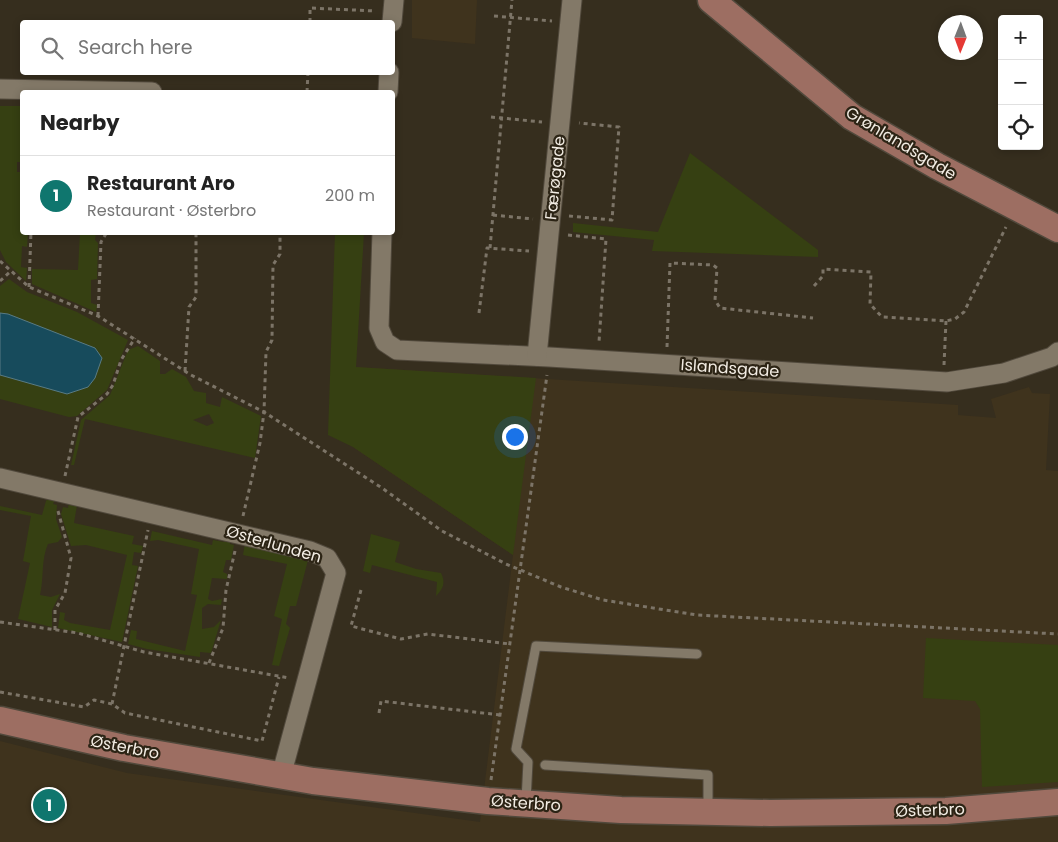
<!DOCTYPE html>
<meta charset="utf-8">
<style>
:root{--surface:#fff;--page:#f2f2f2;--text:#222;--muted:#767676;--line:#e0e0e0;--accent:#0f766e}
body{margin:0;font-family:Poppins,sans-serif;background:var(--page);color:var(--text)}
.controls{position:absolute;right:15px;top:15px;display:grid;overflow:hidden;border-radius:5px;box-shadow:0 2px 8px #0003}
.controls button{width:45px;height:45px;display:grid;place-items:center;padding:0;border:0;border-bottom:1px solid var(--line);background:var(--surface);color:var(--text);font:25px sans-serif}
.compass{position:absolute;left:938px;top:15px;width:45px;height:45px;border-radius:50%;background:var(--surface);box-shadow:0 2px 8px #0003;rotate:181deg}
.you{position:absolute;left:514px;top:436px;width:18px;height:18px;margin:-12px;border:4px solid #fff;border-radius:50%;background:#1a73e8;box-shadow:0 0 0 8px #1a73e833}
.badge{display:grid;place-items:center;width:32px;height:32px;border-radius:50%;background:var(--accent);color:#fff;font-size:16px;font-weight:700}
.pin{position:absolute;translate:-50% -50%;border:2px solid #fff;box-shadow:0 1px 5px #0006}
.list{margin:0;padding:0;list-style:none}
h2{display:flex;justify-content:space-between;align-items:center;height:65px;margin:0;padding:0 20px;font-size:21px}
h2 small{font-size:16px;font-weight:400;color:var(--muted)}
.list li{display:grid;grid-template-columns:32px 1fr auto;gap:15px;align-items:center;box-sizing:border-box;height:80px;padding:0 20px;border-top:1px solid var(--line)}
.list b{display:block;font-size:19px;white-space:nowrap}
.list p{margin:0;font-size:16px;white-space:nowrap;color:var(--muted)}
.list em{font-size:16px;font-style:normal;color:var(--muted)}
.icon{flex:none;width:28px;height:28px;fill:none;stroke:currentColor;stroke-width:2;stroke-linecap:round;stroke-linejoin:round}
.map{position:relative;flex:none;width:1058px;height:842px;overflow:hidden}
.search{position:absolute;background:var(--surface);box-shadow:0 2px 8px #0003;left:20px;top:20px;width:375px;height:55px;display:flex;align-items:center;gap:12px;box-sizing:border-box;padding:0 18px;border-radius:5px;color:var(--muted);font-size:19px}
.panel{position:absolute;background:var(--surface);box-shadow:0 2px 8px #0003;left:20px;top:90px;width:375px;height:145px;border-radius:5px}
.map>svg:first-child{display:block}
</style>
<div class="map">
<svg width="1058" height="842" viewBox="0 0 1058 842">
<rect width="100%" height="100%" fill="#362e1e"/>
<g fill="#3f331d">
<polygon points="412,0 477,0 475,44 412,38"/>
<polygon points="356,367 958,405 958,415 996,418 991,399 1029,387 1032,393 1050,394 1046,470 1058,471 1058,842 0,842 0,741 127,773 480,822 513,555 353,447"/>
</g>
<g fill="#364012" fill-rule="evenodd">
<polygon points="0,106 22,106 22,162 17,162 17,172 22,172 22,232 28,233 27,247 22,246 21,267 27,268 26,281 6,262 0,250"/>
<polygon points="690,153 818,250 818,257 652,251 654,240 573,232 573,223 658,232"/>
<polygon points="80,233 96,233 95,240 98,243 97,279 91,280 91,303 97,305 96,312 32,284 32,269 78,270"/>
<polygon points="335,233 364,233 356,367 536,378 513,555 353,447 328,435"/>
<polygon points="9,279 27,292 77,312 128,340 107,390 77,416 69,417 0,399 0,286"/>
<path d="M138,346L160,361V374H165L172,369L186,377L194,391L206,393V403L220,407L222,397L261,416L255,458L85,419L74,465H71L81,420L110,395L128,350ZM209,414L214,423L207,426L193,420Z"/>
<path d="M49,497L55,499L53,504L57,505L56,519L62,537L58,542L48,544C41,559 44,578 40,595L51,597L60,594L52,610V627L18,619L30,563L23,561L31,516L0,510V506L42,515L46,501Z"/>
<polygon points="69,502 77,505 74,523 134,536 132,544 143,546 141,553 134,552 132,565 138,566 122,642 58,628 60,612 65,613 64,620 70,623 110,630 127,555 86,545 71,546 61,514 63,507 68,508"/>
<polygon points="152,531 212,545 213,540 224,542 226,538 231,539 230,544 234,545 231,560 226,560 223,572 227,574 227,579 212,578 208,599 212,601 222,599 221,605 208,604 202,608 202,629 214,627 221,620 211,653 200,652 200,657 147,649 128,644 131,630 137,631 136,639 185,651 197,595 191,594 199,549 158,540 150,541"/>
<path d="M371,534L400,542L395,562L416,569L441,573C446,583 443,589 436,596L437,582L372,565L370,573L363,571Z"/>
<polygon points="245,543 250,544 250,547 308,560 296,606 290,606 286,624 290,628 279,666 272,665 282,619 274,616 287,564 243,555"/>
<polygon points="926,638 1058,645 1058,782 982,787 980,709 975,701 923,698"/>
</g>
<polygon fill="#174b5c" stroke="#597b84" points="0,313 8,314 95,348 102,358 95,378 88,387 67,394 0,375"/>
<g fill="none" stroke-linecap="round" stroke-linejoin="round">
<g stroke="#51493c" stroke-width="11">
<g id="lane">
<polyline points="545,765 708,775 708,809"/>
<polyline points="526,801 528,762 516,749 536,646 697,654"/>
</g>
</g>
<g stroke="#51493c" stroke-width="21">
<g id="street">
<polyline points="392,22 394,0"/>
<polyline points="0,89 152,92"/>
<polyline points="388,92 389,72"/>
<polyline points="382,232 379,328 385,342 397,350 549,357 947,382 1004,373 1052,357 1058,352"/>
<polyline points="537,356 572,0"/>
<polyline points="0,478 310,551 327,558 336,573 281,776"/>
</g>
</g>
<g stroke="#51493c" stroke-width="29">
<g id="secondary">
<polyline points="711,0 852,117 937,166 1058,229"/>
<polyline points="0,720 124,748 313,781 488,801 621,810 770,813 946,811 1058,802"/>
</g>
</g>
<g stroke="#7c7467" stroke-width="3" stroke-dasharray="4 4" stroke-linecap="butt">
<polyline points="494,16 552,21"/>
<polyline points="310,22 310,8 375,11"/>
<polyline points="307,92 308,72"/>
<polyline points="491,117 542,122"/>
<polyline points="493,215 533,219"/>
<polyline points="569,216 612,220 619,127 579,123"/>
<polyline points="568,235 606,239 599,342"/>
<polyline points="490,248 512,0"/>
<polyline points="0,261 29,287 98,316 191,375 264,412 382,488 442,531 506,564 561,587 603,600 697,615 1058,634"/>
<polyline points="0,281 10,272"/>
<polyline points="814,286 823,276 823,269 871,272 870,304 882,317 946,321 955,319 964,312 1006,227"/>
<polyline points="29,287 31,232"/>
<polyline points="479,313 487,248 529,251"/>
<polyline points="98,316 101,242 107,232"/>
<polyline points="667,347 670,263 713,265 717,268 715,300 720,308 813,318"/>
<polyline points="944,365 946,321"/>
<polyline points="185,371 189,307 196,297 196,232"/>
<polyline points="65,476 78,417 107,394 113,385 121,360 135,338"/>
<polyline points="243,516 260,443 264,412 266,352 272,340 273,265 280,254 280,232"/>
<polyline points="361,590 351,626 401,639 428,634 510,644"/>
<polyline points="0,622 78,633 144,652 289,678"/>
<polyline points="55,630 55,610 65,593 71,558 58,511"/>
<polyline points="209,663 223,628 226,590 235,551"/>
<polyline points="0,692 84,707 94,700 112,704 125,713 262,741 279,677"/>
<polyline points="112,704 148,530"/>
<polyline points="379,713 381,701 500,715"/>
<polyline points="491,780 547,375"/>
</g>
<use href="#lane" stroke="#837968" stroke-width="9"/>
<use href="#street" stroke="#837968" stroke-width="19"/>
<use href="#secondary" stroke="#9d6e62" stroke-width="26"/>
</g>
<g text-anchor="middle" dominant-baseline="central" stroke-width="4.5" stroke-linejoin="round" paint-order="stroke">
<g font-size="16" fill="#f2ece3" stroke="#2c2415">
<text transform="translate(901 143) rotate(31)">Grønlandsgade</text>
<text transform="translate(555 178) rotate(-84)">Færøgade</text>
<text transform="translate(730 368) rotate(4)">Islandsgade</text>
<text transform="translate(274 544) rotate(16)">Østerlunden</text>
<text transform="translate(125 747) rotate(11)">Østerbro</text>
<text transform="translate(526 803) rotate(4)">Østerbro</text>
<text transform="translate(930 810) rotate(-2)">Østerbro</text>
</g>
</g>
</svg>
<div class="controls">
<button>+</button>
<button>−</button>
<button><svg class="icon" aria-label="locate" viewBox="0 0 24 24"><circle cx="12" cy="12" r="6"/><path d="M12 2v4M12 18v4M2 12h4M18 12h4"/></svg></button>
</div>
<svg class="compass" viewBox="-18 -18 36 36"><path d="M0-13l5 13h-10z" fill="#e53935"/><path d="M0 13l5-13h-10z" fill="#767676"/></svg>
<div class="you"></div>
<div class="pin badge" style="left:49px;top:805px">1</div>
<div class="search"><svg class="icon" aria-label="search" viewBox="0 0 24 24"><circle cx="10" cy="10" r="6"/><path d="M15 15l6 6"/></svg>Search here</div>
<section class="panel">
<h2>Nearby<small></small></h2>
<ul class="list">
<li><span class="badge">1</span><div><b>Restaurant Aro</b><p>Restaurant · Østerbro</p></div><em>200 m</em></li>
</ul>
</section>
</div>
